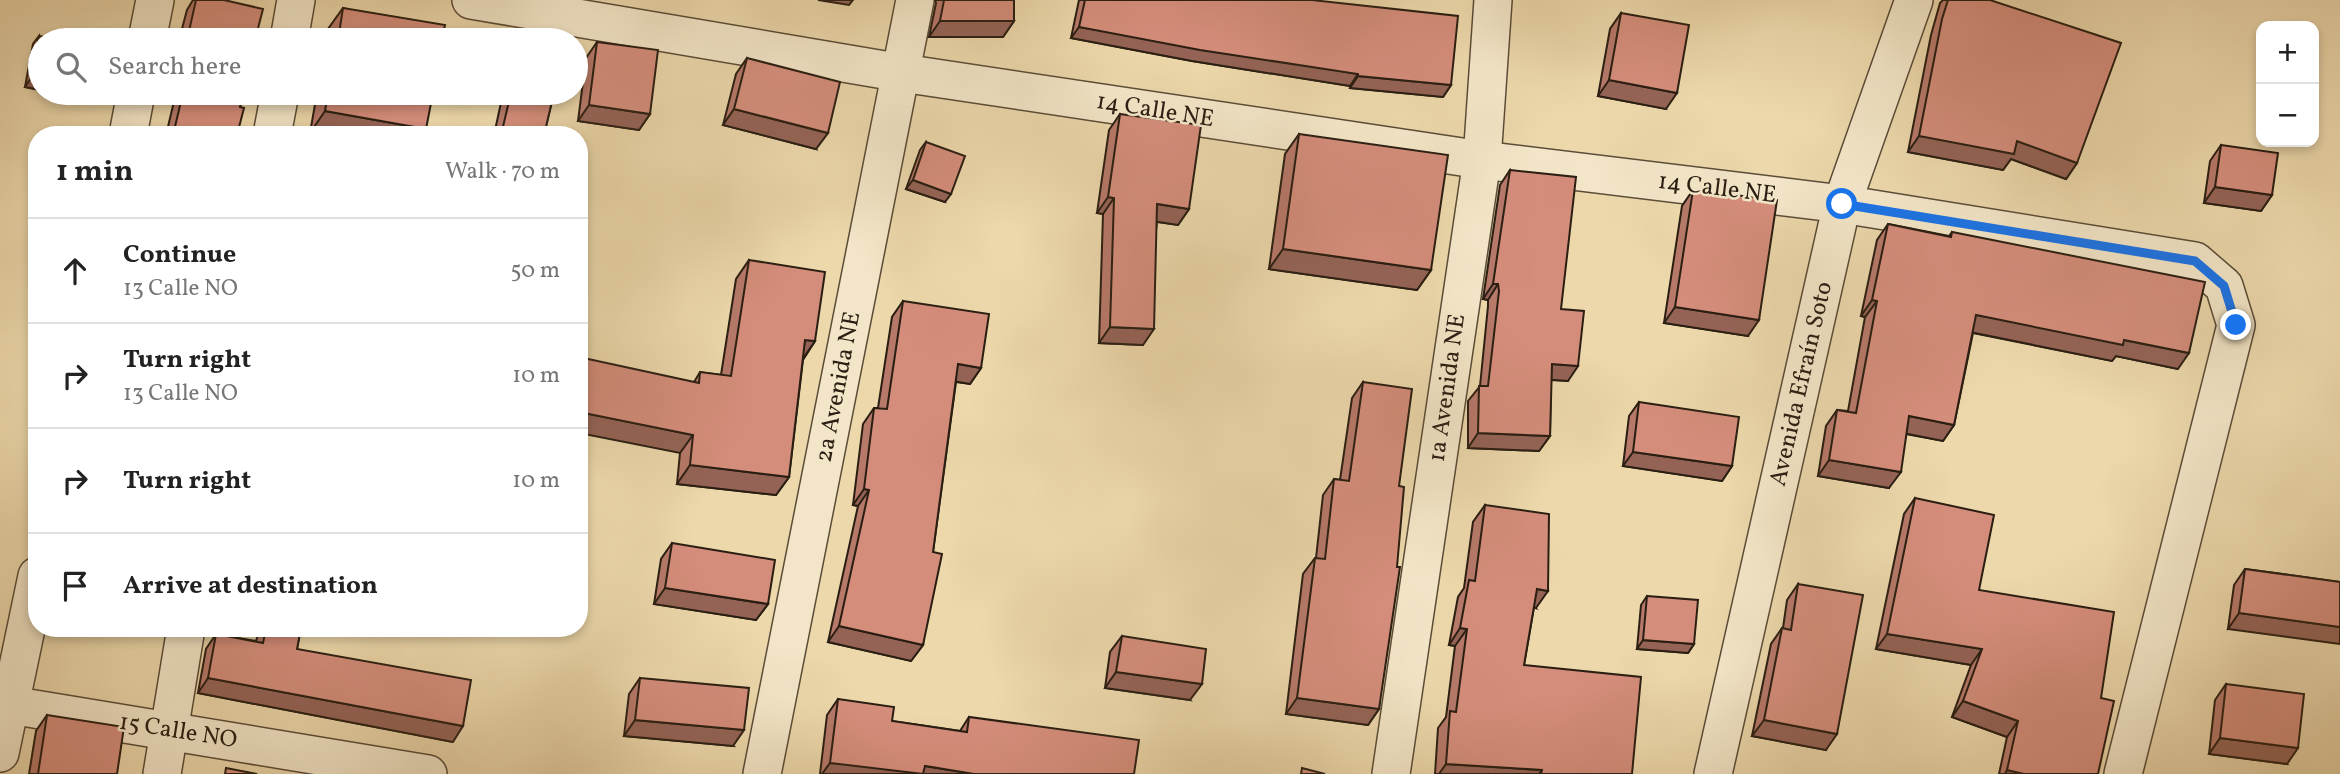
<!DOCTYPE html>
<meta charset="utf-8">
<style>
:root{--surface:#fff;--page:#f2f2f2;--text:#222;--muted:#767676;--line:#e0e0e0}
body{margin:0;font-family:Vollkorn,serif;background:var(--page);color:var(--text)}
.controls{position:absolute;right:21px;top:21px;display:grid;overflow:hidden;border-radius:14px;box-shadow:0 4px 10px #0003}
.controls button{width:63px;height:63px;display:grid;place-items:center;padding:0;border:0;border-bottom:2px solid var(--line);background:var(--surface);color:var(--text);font:35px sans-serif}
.stop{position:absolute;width:21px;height:21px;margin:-16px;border:5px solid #1a73e8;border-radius:50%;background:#fff}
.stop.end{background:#1a73e8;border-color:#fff;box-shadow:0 2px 7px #0008}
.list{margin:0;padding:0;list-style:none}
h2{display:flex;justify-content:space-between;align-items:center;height:91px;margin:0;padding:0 28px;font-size:30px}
h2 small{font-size:23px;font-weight:400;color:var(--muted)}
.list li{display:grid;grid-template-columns:46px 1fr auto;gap:21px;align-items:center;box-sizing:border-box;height:105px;padding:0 28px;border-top:2px solid var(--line)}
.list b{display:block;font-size:26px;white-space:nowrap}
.list p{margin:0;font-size:23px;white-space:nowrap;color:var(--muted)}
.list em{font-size:23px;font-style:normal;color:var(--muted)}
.icon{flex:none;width:38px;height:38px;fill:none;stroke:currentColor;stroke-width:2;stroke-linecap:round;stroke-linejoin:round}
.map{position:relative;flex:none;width:2340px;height:774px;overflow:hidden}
.search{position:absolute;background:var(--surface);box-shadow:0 4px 10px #0003;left:28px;top:28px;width:560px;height:77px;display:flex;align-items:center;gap:18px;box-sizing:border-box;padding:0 24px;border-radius:38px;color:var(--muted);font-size:26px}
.panel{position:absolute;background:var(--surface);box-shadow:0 4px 10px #0003;left:28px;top:126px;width:560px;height:511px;border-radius:28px}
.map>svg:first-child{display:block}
</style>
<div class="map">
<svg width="2340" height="774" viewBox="0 0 2340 774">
<rect width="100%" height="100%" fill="#ecd8ab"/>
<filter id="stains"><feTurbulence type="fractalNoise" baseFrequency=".00286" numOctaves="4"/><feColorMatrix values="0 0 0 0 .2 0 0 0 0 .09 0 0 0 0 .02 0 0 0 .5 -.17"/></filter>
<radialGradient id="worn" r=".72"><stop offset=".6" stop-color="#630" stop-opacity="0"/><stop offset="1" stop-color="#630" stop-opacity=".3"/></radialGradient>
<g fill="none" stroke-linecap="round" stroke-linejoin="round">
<g stroke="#5a4c38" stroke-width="40">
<g id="street">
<polyline points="471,0 902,73 1482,160 1842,204 2195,261 2224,286 2236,325 2123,774"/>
<polyline points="147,40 155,0"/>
<polyline points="289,40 296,0"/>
<polyline points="128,135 136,93"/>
<polyline points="272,135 280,93"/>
<polyline points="10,705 428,774"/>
<polyline points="0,753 37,576"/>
<polyline points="162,774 186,628"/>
<polyline points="762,774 915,0"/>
<polyline points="1391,774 1482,160 1493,0"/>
<polyline points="1713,774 1842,204 1914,0"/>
</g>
</g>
<use href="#street" stroke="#f3e6c8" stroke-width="37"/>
</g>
<g fill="#b6796a" stroke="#2a1e12" stroke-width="2">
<polygon points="193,0 224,0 255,40 179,40 187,10"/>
<polygon points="935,0 1014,0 1014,21 1003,37 929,37 936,3"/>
<polygon points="1079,0 1312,0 1451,85 1443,97 1350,88 1350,86 1192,61 1071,38"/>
<polygon points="1943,0 1990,0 2077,163 2066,179 2011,159 2003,170 1908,152 1931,35 1940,3"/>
<polygon points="343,8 442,40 326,40 328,29"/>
<polygon points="1621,13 1666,109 1598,96 1610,29"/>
<polygon points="39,36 40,90 25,87 33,44"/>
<polygon points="597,42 650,114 639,130 578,121 586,58"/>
<polygon points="747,58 816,149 723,125 736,74"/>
<polygon points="176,93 243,93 240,107 237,135 166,135"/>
<polygon points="317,93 433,93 422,135 320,135 310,133"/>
<polygon points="506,93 554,93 544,135 494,135 502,98"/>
<polygon points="1120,114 1189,209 1178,225 1157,222 1143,345 1099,343 1103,214 1097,213 1109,130"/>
<polygon points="1299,134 1431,270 1417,290 1269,269 1285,154"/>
<polygon points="926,142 945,202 906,189 920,150"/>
<polygon points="2221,145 2272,195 2261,211 2204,203 2210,161"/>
<polygon points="1510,170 1561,309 1568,381 1551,380 1550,436 1539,451 1468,448 1468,401 1480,386 1488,306 1488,300 1483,299 1500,185"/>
<polygon points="1693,190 1748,336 1664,323 1682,206"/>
<polygon points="1888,224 1949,236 1952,232 2178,369 2116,356 2112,361 1973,333 1954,425 1943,441 1906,434 1889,488 1818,476 1826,426 1837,410 1848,411 1865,317 1861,316 1877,240"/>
<polygon points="749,260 815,341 803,360 789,477 776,495 677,484 680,453 694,382 700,372 721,375 736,279"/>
<polygon points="903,301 981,368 970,384 956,382 933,552 923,645 911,661 828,642 858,506 853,505 863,424 874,408 878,408 892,317"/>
<polygon points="1363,382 1399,486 1379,709 1368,725 1286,714 1303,574 1315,558 1316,558 1323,495 1334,479 1340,480 1352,398"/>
<polygon points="1639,402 1732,466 1722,481 1623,466 1629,416"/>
<polygon points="1915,498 1979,590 2101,698 2098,774 1999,774 2007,737 1952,717 1971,665 1876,649 1904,514"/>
<polygon points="1485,505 1536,608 1534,607 1524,665 1632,774 1435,774 1438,728 1446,717 1455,646 1449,645 1458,597 1464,588 1473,522"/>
<polygon points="672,543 768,604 756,620 654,604 661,559"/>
<polygon points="2245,569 2340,582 2228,629 2234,585"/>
<polygon points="1798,584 1826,750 1752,736 1771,644 1782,628 1783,628 1787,600"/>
<polygon points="1647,596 1694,644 1688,653 1637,649 1641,605"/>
<polygon points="260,628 301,628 297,649 453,742 198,693 206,649 216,634 256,641"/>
<polygon points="1122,636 1190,700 1105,688 1110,652"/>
<polygon points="640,678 733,746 624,736 629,694"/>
<polygon points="2226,684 2287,764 2209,754 2215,700"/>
<polygon points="838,699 892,721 960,731 969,717 1134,774 820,774 827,715"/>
<polygon points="47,715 117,774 29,774 36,731"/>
</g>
<g fill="#946356" stroke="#2a1e12" stroke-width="2">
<polygon points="818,0 853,0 849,5"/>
<polygon points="940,21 1014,21 1003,37 929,37"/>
<polygon points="1079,27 1307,65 1358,74 1350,86 1192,61 1071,38"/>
<polygon points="1358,76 1451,85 1443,97 1350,88"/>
<polygon points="31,78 40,80 40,90 25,87"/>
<polygon points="1609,80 1677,93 1666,109 1598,96"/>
<polygon points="589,105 650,114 639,130 578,121"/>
<polygon points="734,109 828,133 816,149 723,125"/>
<polygon points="325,111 426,129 422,135 320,135 310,133"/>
<polygon points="1919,136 2017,141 2077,163 2066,179 2011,159 2003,170 1908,152"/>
<polygon points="913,180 951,194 945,202 906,189"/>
<polygon points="2215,187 2272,195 2261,211 2204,203"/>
<polygon points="1108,197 1114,198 1103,214 1097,213"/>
<polygon points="1157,204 1189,209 1178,225 1146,220"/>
<polygon points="1283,249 1431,270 1417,290 1269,269"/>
<polygon points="1493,284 1498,284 1488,300 1483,299"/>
<polygon points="1872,300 1877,301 1865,317 1861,316"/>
<polygon points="1675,307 1759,320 1748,336 1664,323"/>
<polygon points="1976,315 2124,340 2189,353 2178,369 2116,356 2112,361 1965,331"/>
<polygon points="1110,327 1154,329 1143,345 1099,343"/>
<polygon points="805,340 815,341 802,360"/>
<polygon points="958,364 981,368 970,384 947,380"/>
<polygon points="1552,364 1578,366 1568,381 1541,379"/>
<polygon points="579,412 693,435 680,453 579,433"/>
<polygon points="1909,416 1954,425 1943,441 1898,432"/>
<polygon points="1478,433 1550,436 1539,451 1468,448"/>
<polygon points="1633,452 1732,466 1722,481 1623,466"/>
<polygon points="1829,460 1901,472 1889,488 1818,476"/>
<polygon points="690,465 789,477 776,495 677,484"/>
<polygon points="864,489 869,490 858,506 853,505"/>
<polygon points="665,588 768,604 756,620 654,604"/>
<polygon points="1537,589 1548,591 1536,608 1525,606"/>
<polygon points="2239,613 2340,627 2340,644 2228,629"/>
<polygon points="839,626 923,645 911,661 828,642"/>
<polygon points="1460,628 1467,629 1455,646 1449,645"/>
<polygon points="1887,634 1982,649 1971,665 1876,649"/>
<polygon points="1643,640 1694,644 1688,653 1637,649"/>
<polygon points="1116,672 1202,684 1190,700 1105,688"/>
<polygon points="208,678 463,726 453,742 198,693"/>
<polygon points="1297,698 1379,709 1368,725 1286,714"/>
<polygon points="1963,701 2018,721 2007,737 1952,717"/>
<polygon points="635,720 744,730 733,746 624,736"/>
<polygon points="1764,720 1837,734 1826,750 1752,736"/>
<polygon points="2220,738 2298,748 2287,764 2209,754"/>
<polygon points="830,763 925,766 974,774 822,774"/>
<polygon points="1446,764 1542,770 1539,774 1439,774"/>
<polygon points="2007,770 2024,774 2005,774"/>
</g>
<g fill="#d48d7b" stroke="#2a1e12" stroke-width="2">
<polygon points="196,0 224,0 263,9 255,40 187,40"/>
<polygon points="944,0 1014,0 1014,21 940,21"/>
<polygon points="1085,0 1312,0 1458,16 1451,85 1358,76 1358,74 1200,50 1079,27"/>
<polygon points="1948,0 1990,0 2121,43 2077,163 2017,141 2014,154 1919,136 1942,19"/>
<polygon points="343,8 445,25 442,40 338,40"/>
<polygon points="1621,13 1689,25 1677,93 1609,80"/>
<polygon points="39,36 68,40 40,40 40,80 31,78"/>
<polygon points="597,42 658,50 650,114 589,105"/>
<polygon points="747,58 840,82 828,133 734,109"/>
<polygon points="183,93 243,93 240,107 244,108 237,135 173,135"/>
<polygon points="328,93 433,93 426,129 325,111"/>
<polygon points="511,93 554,93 544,135 501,135"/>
<polygon points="1120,114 1201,125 1189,209 1157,204 1154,329 1110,327 1114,198 1108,197"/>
<polygon points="1299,134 1448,155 1431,270 1283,249"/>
<polygon points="926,142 965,156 951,194 913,180"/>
<polygon points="2221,145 2278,153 2272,195 2215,187"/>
<polygon points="1510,170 1576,177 1561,309 1584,311 1578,366 1552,364 1550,436 1478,433 1479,386 1488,386 1499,291 1498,284 1493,284"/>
<polygon points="1693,190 1777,200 1759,320 1675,307"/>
<polygon points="1888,224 1951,237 1952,232 2205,282 2189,353 2124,340 2123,345 1976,315 1954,425 1909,416 1901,472 1829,460 1837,410 1856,413 1877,301 1872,300"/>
<polygon points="749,260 825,272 815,341 805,340 789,477 690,465 693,435 579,412 579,357 699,383 700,372 731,376"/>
<polygon points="903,301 989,314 981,368 958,364 933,552 942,554 923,645 839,626 869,490 864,489 874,408 887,409"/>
<polygon points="1363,382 1412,389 1399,486 1404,487 1397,567 1400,567 1379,709 1297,698 1315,558 1325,559 1334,479 1349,481"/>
<polygon points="1639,402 1739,417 1732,466 1633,452"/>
<polygon points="1915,498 1994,515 1979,590 2114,612 2101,698 2114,701 2098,774 2024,774 2007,770 2018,721 1963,701 1982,649 1887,634"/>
<polygon points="1485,505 1549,514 1548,591 1537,589 1524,665 1641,677 1632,774 1541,774 1542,770 1446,764 1450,711 1456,712 1467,629 1460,628 1469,580 1475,581"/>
<polygon points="672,543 775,560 768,604 665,588"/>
<polygon points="2245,569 2340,582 2340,627 2239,613"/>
<polygon points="1798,584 1863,595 1837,734 1764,720 1782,628 1791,630"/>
<polygon points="1647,596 1698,600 1694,644 1643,640"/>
<polygon points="266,628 301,628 297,649 471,680 463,726 208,678 216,634 263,643"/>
<polygon points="1122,636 1206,649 1202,684 1116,672"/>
<polygon points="640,678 749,688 744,730 635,720"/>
<polygon points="2226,684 2304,694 2298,748 2220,738"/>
<polygon points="838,699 894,707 892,721 967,732 969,717 1139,740 1134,774 974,774 925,766 923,774 830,763"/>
<polygon points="47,715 124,727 117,774 38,774"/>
<polygon points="226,768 257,774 225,774"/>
<polygon points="1302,768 1325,774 1301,774"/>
</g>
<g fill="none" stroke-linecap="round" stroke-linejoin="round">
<polyline stroke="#1a73e8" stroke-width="9" points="1842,204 2195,261 2224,286 2236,325"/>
</g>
<g text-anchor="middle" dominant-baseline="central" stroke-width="5" stroke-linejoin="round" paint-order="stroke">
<g font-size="24" fill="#2a1e12" stroke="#f3e6c8">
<text transform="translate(1155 111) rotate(9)">14 Calle NE</text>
<text transform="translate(1717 189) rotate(7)">14 Calle NE</text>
<text transform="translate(1802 384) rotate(-77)">Avenida Efraín Soto</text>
<text transform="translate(839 387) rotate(-79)">2a Avenida NE</text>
<text transform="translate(1448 388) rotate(-82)">1a Avenida NE</text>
<text transform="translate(178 732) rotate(9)">15 Calle NO</text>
</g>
</g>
<rect width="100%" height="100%" filter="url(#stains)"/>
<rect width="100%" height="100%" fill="url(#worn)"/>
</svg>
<div class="controls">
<button>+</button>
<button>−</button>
</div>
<div class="stop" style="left:1842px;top:204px"></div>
<div class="stop end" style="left:2236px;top:325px"></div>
<div class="search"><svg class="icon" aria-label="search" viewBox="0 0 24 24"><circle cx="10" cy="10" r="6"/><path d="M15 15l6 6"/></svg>Search here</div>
<section class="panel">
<h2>1 min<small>Walk · 70 m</small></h2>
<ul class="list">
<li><svg class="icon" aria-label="ahead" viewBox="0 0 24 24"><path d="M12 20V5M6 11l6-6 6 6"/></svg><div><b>Continue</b><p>13 Calle NO</p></div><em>50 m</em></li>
<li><svg class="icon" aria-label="right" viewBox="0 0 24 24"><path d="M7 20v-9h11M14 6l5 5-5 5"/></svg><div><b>Turn right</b><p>13 Calle NO</p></div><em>10 m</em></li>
<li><svg class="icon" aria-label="right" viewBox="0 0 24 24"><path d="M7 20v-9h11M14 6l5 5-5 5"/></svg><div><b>Turn right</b></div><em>10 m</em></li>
<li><svg class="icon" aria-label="arrive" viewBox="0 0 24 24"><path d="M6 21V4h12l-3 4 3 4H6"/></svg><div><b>Arrive at destination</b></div></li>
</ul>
</section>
</div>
